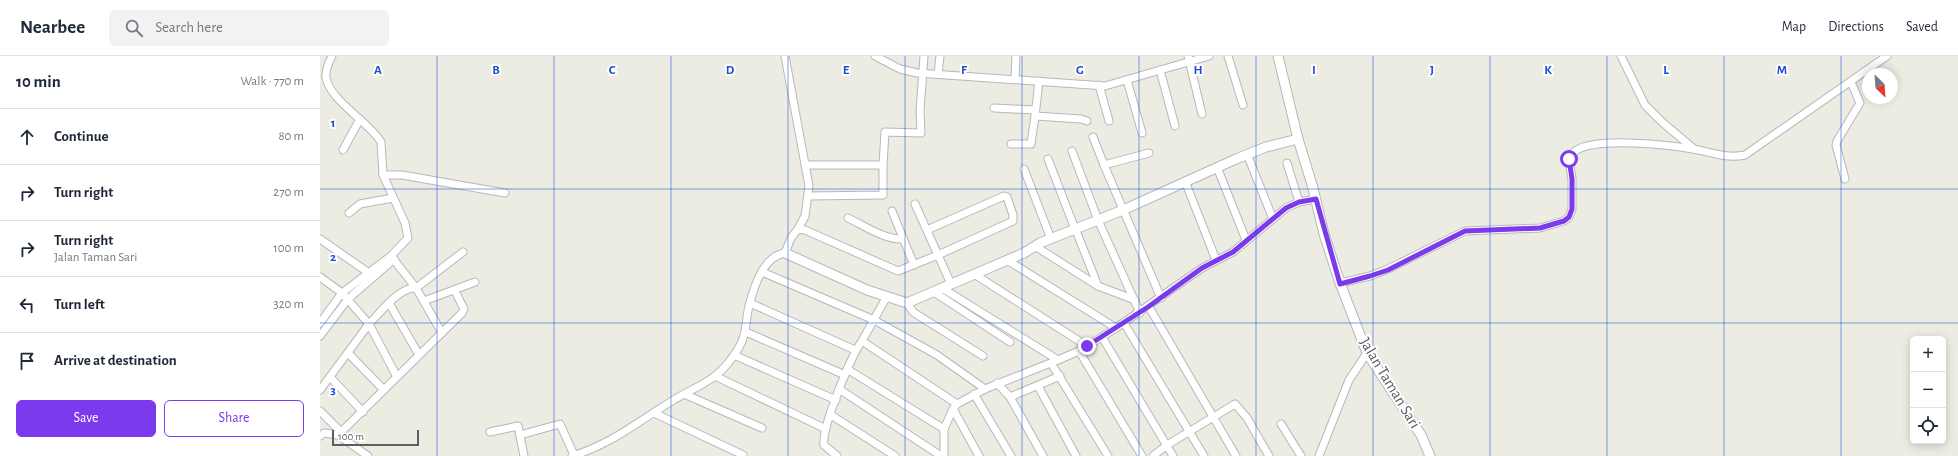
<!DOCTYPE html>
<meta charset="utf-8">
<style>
:root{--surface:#fff;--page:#f2f2f3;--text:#1f2937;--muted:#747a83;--line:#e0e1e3;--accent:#7c3aed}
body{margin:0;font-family:"Alegreya Sans",sans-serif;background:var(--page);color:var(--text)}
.controls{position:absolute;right:12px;bottom:12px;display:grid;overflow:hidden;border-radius:6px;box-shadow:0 2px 10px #0003}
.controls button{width:36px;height:36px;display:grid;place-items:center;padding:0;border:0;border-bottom:1px solid var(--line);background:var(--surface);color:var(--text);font:20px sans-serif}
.compass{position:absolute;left:1542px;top:12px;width:36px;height:36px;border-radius:50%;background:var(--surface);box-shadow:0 2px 10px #0003;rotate:155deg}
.scale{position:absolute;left:12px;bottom:10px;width:87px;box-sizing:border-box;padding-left:4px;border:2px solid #5b5e63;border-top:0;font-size:11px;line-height:14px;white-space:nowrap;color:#5b5e63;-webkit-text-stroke:3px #fff;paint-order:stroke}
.stop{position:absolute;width:12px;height:12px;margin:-9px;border:3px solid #7c3aed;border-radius:50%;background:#fff}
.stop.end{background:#7c3aed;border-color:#fff;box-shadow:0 1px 4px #0008}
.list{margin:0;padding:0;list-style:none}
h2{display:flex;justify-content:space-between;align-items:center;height:52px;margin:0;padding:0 16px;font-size:17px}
h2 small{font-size:13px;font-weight:400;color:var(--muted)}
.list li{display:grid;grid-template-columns:26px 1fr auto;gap:12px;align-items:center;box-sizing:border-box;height:56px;padding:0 16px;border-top:1px solid var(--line)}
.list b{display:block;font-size:15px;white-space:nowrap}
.list p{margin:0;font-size:13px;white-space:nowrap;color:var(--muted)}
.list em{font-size:13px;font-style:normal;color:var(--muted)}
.actions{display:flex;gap:8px;padding:12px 16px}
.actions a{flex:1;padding:9px 0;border:1px solid var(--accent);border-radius:6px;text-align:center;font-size:14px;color:var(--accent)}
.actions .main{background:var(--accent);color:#fff}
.icon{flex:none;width:22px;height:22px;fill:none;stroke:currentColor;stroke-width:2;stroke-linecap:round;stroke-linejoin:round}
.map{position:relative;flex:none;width:1638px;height:400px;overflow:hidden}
header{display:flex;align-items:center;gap:24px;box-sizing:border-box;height:56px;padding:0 20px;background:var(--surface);border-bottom:1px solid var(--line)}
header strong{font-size:19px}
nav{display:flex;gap:22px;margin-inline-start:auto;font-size:14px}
.search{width:280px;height:36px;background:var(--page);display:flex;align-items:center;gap:10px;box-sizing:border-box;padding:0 14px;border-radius:6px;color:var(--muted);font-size:15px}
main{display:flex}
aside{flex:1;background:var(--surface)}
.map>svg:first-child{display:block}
</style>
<header>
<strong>Nearbee</strong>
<div class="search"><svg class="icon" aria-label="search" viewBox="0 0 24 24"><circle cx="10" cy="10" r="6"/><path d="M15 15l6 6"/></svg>Search here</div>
<nav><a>Map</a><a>Directions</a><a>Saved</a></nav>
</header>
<main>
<aside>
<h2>10 min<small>Walk · 770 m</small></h2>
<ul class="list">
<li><svg class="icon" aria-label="ahead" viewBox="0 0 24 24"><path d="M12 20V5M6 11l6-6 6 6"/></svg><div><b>Continue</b></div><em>80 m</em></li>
<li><svg class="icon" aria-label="right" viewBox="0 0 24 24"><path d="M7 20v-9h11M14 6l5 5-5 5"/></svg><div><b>Turn right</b></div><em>270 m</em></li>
<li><svg class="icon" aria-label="right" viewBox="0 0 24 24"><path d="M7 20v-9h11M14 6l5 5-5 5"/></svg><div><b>Turn right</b><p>Jalan Taman Sari</p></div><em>100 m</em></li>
<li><svg class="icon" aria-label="left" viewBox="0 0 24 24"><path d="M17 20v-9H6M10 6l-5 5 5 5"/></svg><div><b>Turn left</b></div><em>320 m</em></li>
<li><svg class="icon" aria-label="arrive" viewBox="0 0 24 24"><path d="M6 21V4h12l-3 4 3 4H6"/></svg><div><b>Arrive at destination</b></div></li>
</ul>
<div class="actions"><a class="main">Save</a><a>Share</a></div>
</aside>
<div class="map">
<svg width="1638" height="400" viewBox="0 0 1638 400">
<rect width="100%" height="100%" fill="#edece3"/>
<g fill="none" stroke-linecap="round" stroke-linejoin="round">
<g stroke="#b5b8bc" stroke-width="9">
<g id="minor">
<polyline points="465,0 489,130 485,160 478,173"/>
<polyline points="555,0 580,13 597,17 785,30 889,0"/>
<polyline points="868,0 882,58"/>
<polyline points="908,0 923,49"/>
<polyline points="1301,0 1325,49 1342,66 1374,93"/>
<polyline points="840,14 855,70"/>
<polyline points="618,18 620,0"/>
<polyline points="695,23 696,0"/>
<polyline points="807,24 822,77"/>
<polyline points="719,25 715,60 761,63 767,65"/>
<polyline points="779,29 789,65"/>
<polyline points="674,52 715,54"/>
<polyline points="773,81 784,109 841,242"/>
<polyline points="691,88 711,88 715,60"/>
<polyline points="23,94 40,63"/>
<polyline points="752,95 778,164 820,257"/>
<polyline points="728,103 755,173"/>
<polyline points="929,103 953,163"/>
<polyline points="967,107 979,146"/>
<polyline points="485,109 563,109 563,139 488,140"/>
<polyline points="563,109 565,76 601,77 600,55 604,0"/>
<polyline points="784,109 829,97"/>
<polyline points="704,113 731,183"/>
<polyline points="899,116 926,184"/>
<polyline points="63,119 82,119 185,137"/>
<polyline points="1525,123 1516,89 1517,85 1540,47 1531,26"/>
<polyline points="865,125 896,204"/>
<polyline points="595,148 631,228"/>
<polyline points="572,155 594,209"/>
<polyline points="29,157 40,148 73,142"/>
<path d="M528,162C545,170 565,184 583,183"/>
<polyline points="757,177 778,230"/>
<polyline points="0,183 49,217"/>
<polyline points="716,189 718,192 778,230 815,244"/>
<polyline points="71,200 96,232 122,277"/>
<polyline points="687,204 796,272"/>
<polyline points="442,216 554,264 617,299 665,333"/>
<polyline points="654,218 767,290"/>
<polyline points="0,221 22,237 49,268 0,334"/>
<path d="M1020,227L1050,220L1068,213L1145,175L1220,172L1244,165L1249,161L1252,153V123L1249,103C1251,99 1253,96 1257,94C1278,81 1349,89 1373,93C1391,96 1406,103 1425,99L1567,0"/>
<polyline points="622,232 738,304 759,295 796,272 882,212 913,196 966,152 979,146 996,143"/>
<polyline points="614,236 690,286"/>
<polyline points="566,242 542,285 637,348 665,333 738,304"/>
<polyline points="104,245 155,226"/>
<polyline points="69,247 99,299"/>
<polyline points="430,247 535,294"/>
<polyline points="587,247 593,256 663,300"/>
<polyline points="829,251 916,400"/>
<path d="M0,267L22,237L71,200L88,182L85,167L63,119L61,86C49,66 9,44 6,21C5,14 9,6 12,0"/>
<polyline points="804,267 884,400"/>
<polyline points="426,276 525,319"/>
<polyline points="0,280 28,243 74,203"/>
<polyline points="782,281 853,400"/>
<polyline points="759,295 822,400"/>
<polyline points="28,297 64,334"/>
<polyline points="414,299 516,344"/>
<polyline points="731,307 788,400"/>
<polyline points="527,313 624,373"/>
<polyline points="395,320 506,373"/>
<path d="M77,321L49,268C60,257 80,230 96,232L143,196"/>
<polyline points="11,322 43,356"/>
<polyline points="677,327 690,341 723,400"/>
<polyline points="718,330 756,400"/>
<polyline points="519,333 621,400"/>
<polyline points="364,338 442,372"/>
<polyline points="654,338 691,400"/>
<polyline points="690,341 740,320"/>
<polyline points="637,348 633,353 659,400"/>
<polyline points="0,355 21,376"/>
<polyline points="334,357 423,399"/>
<polyline points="511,359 575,400"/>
<polyline points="961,368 981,400"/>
<polyline points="170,376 198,370 204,400"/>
<polyline points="18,379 142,257 144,253 135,235"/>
<polyline points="200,379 240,368 254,399"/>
<polyline points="0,380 4,377 18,379 48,400"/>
<path d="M252,400C290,389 319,365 352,345C366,336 382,330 395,320C403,314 413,302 418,293C428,278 425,262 430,246C435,228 444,200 465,197L471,182L478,173L485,174L578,215L618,199L693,165V159L687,141L684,140L607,174"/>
<path d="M517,400L504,389C501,373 531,300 542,285"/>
<polyline points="624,400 624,373 633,353"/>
<polyline points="833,400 847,389 915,348 927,362 949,400"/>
<polyline points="999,400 1029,324 1047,297"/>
</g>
</g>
<g stroke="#b5b8bc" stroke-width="11">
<g id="tertiary">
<polyline points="958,0 978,83 993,132 1004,178 1020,227 1047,297 1101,379 1110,400"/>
<polyline points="465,197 547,234 587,247 704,197 720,187 803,154 916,103 946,91 978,83"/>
</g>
</g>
<use href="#minor" stroke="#fff" stroke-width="7"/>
<use href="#tertiary" stroke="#fff" stroke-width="9"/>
</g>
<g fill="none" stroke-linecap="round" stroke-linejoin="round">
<polyline stroke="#7c3aed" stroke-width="5" points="767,290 828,251 882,212 913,196 966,152 979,146 996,143 1020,228 1050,220 1068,214 1145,175 1220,172 1244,165 1249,161 1252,153 1252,123 1249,103"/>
</g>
<path fill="none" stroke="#1d4ed8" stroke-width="1" stroke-opacity="0.55" d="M117,0V400M234,0V400M351,0V400M468,0V400M585,0V400M702,0V400M819,0V400M936,0V400M1053,0V400M1170,0V400M1287,0V400M1404,0V400M1521,0V400M0,133H1638M0,267H1638"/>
<g text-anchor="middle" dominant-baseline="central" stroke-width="4" stroke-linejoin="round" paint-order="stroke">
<g font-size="16" fill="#5b5e63" stroke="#fff">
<text transform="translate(1070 327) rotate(59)">Jalan Taman Sari</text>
</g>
</g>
<g font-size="13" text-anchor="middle" font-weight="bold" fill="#1d4ed8" stroke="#fff" stroke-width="4" stroke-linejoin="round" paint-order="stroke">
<text x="58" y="18">A</text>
<text x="176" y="18">B</text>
<text x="292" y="18">C</text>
<text x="410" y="18">D</text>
<text x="526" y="18">E</text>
<text x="644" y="18">F</text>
<text x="760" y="18">G</text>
<text x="878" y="18">H</text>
<text x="994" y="18">I</text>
<text x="1112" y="18">J</text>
<text x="1228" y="18">K</text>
<text x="1346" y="18">L</text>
<text x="1462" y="18">M</text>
<text x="13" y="71">1</text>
<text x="13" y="205">2</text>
<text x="13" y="338">3</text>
</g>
</svg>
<div class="controls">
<button>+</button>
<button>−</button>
<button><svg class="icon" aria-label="locate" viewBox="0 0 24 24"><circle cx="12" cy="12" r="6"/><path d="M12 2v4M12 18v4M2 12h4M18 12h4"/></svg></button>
</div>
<svg class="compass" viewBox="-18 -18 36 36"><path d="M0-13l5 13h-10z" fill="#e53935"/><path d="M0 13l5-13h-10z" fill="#747a83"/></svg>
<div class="scale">100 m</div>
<div class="stop" style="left:1249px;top:103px"></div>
<div class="stop end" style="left:767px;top:290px"></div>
</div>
</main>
